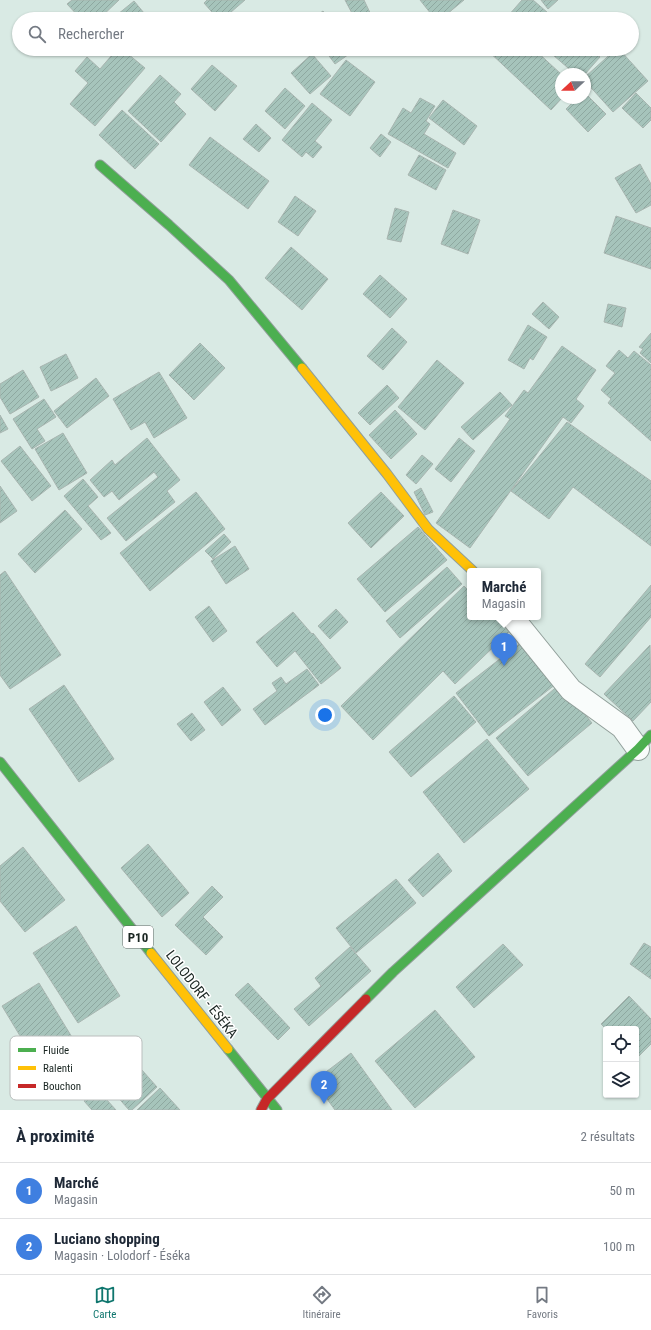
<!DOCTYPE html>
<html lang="fr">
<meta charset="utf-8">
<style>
:root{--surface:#fff;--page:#f2f2f3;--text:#1f2937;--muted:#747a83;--line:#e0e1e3;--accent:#0f766e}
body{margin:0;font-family:"Roboto Condensed",sans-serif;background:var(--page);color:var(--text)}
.controls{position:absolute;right:12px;bottom:12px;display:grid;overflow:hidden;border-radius:4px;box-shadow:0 1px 3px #0004}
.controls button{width:36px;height:36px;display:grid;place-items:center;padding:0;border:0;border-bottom:1px solid var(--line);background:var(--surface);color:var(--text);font:20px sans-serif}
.compass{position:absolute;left:555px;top:68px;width:36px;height:36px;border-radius:50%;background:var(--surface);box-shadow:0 1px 3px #0004;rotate:248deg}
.you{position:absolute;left:325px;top:715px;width:14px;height:14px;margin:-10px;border:3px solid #fff;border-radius:50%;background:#1a73e8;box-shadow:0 0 0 6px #1a73e833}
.badge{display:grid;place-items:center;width:26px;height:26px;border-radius:50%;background:var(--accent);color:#fff;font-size:13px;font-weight:700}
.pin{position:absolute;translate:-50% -33px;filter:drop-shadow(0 1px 2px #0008)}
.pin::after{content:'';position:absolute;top:21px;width:14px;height:12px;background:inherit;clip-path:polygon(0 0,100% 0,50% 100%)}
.popup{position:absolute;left:467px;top:568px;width:74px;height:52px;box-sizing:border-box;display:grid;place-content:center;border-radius:4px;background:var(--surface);filter:drop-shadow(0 1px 3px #0005);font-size:13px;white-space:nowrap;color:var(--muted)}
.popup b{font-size:15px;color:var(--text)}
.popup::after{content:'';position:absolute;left:50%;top:100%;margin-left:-8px;border:8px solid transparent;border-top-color:var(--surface)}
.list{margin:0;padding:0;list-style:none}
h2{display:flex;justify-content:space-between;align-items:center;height:52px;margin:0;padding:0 16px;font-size:17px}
h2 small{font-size:13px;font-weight:400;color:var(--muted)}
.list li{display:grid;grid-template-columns:26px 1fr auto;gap:12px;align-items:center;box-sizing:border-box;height:56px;padding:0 16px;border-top:1px solid var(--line)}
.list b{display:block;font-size:15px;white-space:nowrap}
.list p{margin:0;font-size:13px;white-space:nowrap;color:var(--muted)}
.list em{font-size:13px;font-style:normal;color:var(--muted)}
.icon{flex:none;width:22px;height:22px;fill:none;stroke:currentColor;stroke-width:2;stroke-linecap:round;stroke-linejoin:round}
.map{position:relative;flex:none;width:651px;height:1110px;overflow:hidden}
.search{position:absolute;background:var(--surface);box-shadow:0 1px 3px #0004;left:12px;right:12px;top:12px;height:44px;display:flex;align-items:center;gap:10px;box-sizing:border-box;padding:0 14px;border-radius:22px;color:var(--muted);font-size:15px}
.sheet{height:164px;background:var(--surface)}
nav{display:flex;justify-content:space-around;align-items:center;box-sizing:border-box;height:56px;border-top:1px solid var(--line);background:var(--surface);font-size:11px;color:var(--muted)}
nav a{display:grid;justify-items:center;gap:2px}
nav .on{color:var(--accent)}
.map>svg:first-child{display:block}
</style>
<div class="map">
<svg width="651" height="1110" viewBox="0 0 651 1110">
<defs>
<pattern id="building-hatch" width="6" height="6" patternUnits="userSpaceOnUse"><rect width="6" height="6" fill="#a6c4bb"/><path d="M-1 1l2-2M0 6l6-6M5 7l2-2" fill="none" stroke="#8ea8a0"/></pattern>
</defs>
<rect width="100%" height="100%" fill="#d9eae4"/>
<g fill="url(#building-hatch)" stroke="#a8b5b0">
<polygon points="72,0 119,0 99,19 81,19 67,4"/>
<polygon points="207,0 245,0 223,19 218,19 204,3"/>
<polygon points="345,0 364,0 373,19 355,19"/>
<polygon points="420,0 464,0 441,19 435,19"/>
<polygon points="522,0 533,0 555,19 511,19 508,16"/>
<polygon points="541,0 558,0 548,9"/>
<polygon points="134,1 149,19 112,19"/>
<polygon points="323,11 329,19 312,19"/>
<polygon points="72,13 75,19 59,19"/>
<polygon points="117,49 122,49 145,68 95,126 70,104 88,83 75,71 87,57 100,69"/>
<polygon points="324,49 350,49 352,52 335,64"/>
<polygon points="486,49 534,49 561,74 562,98 551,110"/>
<polygon points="559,49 591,49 600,57 585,74 575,74 553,55"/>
<polygon points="616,49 619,49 648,81 613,112 585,81 585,77"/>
<polygon points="312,54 331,76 310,94 291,73"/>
<polygon points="346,60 375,82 350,116 320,94"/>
<polygon points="212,65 237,86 215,111 191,89"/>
<polygon points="160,75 181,94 174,102 186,114 161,142 128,111"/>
<polygon points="285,88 305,106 285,129 265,111"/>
<polygon points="585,93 606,114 588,132 566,109 577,98 585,98"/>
<polygon points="636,93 651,108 651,120 643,128 622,108"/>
<polygon points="420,98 435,106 426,121 430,124 424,134 456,153 448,168 388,134 403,108 411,113"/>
<polygon points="443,100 477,126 464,145 429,118"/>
<polygon points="312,103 332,120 315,141 322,147 313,158 306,152 302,157 282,140"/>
<polygon points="122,110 159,144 135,169 99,135"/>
<polygon points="256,124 271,138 259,152 243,139"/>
<polygon points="381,134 391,142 380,157 370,148"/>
<polygon points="210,137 269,181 248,209 189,165"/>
<polygon points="419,155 446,170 436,190 408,175"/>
<polygon points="640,164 651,184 651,205 636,213 615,178"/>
<polygon points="295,196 316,211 298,236 278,222"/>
<polygon points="395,208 409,212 401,242 387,239"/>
<polygon points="453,210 480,220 468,254 441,244"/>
<polygon points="616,216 651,228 651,269 604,253"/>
<polygon points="291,247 328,279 302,310 265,278"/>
<polygon points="380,275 407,299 390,318 363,294"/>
<polygon points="543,302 559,317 549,329 532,314"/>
<polygon points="608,304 626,308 622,327 604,322"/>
<polygon points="528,325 547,337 533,360 530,358 524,369 508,360"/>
<polygon points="392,328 407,342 383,370 367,356"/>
<polygon points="651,333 651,363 640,353 643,349 639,347"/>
<polygon points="200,343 225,368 194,400 169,375"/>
<polygon points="562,346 596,370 576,399 584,406 571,423 563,417 470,548 436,523 510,419 505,416 524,390 528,393"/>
<polygon points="619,350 628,358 634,351 651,365 651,441 608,403 611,399 601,390 615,373 606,366"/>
<polygon points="66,354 78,378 51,391 40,367"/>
<polygon points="437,360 464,383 425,430 398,407"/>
<polygon points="23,370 39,397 10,414 0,397 0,384"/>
<polygon points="159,372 187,418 154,438 145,422 131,430 113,399"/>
<polygon points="96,378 109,396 67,428 54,411"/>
<polygon points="387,385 399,398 370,425 358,413"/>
<polygon points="500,392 512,405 473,440 461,427"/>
<polygon points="44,399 56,417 37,429 45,441 32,449 13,419"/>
<polygon points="395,410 417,434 391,459 369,435"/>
<polygon points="0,415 8,429 0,433"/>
<polygon points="567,422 651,481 651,546 573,487 549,519 511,491"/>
<polygon points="63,433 87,473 59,490 35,449"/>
<polygon points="147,438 180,480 167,491 175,502 126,541 107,518 158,477 154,472 119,500 112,491 104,497 90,480 112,460 115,465"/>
<polygon points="459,438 475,451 451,482 435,469"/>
<polygon points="20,446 51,486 32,501 1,461"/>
<polygon points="422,455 433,464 416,484 406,475"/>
<polygon points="83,479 98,497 88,506 111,533 101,540 64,496"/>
<polygon points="0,486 17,511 0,523"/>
<polygon points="421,488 433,512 425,515 414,492"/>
<polygon points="196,492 225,529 150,591 120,553"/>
<polygon points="381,492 404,516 371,548 348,523"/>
<polygon points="65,510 82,529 35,573 18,554"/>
<polygon points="418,527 447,560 385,612 357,579"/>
<polygon points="224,534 231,542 213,559 205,551"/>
<polygon points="235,546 249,569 226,584 211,561"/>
<polygon points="447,567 462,584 400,638 386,621"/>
<polygon points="5,571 61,655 10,689 0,675 0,575"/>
<polygon points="651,585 651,617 600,677 585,664"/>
<polygon points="464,586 470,592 470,617 494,617 509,632 455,684 443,671 373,740 341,706"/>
<polygon points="209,606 227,631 213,642 195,617"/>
<polygon points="336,609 348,622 330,639 318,626"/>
<polygon points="293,612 312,634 313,633 341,668 321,684 295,651 277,667 256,642"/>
<polygon points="523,641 556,684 489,736 456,693"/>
<polygon points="650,645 651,702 633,721 604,694"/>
<polygon points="307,669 319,685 265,725 253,709 277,691 272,683 281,677 286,684"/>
<polygon points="560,684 592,723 528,776 496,738"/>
<polygon points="64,685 114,759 79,782 29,709"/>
<polygon points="223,687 241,710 222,726 204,702"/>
<polygon points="454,696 476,722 411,777 389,752"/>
<polygon points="192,713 205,730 191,741 177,724"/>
<polygon points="487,739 529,789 464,843 423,792"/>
<polygon points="148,844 189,893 162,917 121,868"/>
<polygon points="23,847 65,900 25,932 0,901 0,866"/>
<polygon points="438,853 452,871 423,897 408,880"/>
<polygon points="396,879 416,903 356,953 336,928"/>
<polygon points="212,886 223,897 203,917 223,937 206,955 175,925"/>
<polygon points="76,926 120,996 78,1023 33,953"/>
<polygon points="644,943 651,947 651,979 630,964"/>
<polygon points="503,944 523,965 474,1008 456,987"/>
<polygon points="350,947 371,971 309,1026 294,1009 321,986 315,978"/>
<polygon points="39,983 81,1052 43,1074 2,1006"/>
<polygon points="248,983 290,1028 278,1040 235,995"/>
<polygon points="629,996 651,1019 651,1044 636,1059 636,1029 606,1029 601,1024"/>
<polygon points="435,1010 475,1057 415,1108 375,1061"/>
<polygon points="351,1053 392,1110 335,1110 314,1081"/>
<polygon points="134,1061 157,1087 132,1110 129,1110 107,1085"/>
<polygon points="160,1088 180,1110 137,1110"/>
<polygon points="97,1089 116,1110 92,1110 84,1101"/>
</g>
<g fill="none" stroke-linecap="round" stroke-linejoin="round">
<g stroke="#919f9a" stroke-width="24">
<polyline id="street" points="512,617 571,690 622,727 638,749"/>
</g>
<g stroke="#919f9a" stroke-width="11">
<g id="fast">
<polyline points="100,165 169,225 229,280 302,368"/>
<polyline points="0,762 151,953"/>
<polyline points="366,999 393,972 638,749 651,735"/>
<polyline points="228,1049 277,1110"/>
</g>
</g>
<g stroke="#919f9a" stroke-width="11">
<g id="slow">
<polyline points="302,368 387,474 428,529 473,571"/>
<polyline points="151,953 228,1049"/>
</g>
</g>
<g stroke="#919f9a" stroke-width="11">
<polyline id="jam" points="261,1110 267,1099 366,999"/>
</g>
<use href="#street" stroke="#f9fcfb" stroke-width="22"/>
<use href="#fast" stroke="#4caf50" stroke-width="9"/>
<use href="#slow" stroke="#ffc107" stroke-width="9"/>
<use href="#jam" stroke="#c62828" stroke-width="9"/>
</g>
<g text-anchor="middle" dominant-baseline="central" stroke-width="3" stroke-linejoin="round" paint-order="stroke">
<rect fill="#fff" stroke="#5f6764" stroke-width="1" x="123" y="926" width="30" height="22" rx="3"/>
<g font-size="13" font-weight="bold" fill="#1a2622">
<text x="138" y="937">P10</text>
</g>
<g font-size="14" fill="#1a2622" stroke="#fff">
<text transform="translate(202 994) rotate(52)">LOLODORF - ÉSÉKA</text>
</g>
</g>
<rect x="10" y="1036" width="132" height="64" rx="6" fill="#fff" stroke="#babebd" stroke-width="1"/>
<rect x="18" y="1048" width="18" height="4" fill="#4caf50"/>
<rect x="18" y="1066" width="18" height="4" fill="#ffc107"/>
<rect x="18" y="1084" width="18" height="4" fill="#c62828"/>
<g font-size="11" fill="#1a2622">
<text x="43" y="1054">Fluide</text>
<text x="43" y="1072">Ralenti</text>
<text x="43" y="1090">Bouchon</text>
</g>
</svg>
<div class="controls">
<button><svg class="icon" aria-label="locate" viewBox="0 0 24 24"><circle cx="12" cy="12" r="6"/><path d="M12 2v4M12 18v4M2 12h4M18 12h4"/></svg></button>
<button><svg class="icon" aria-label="layers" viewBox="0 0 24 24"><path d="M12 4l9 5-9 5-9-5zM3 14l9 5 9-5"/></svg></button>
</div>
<svg class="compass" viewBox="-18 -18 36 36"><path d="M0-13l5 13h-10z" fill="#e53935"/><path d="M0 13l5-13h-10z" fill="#747a83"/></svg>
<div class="you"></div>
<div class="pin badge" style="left:504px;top:666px;background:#3f7fe0">1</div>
<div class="popup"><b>Marché</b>Magasin</div>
<div class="pin badge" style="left:324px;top:1104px;background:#3f7fe0">2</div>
<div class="search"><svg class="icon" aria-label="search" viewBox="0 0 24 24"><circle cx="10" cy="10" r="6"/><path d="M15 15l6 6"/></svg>Rechercher</div>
</div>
<section class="sheet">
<h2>À proximité<small>2 résultats</small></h2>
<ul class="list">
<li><span class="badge" style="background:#3f7fe0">1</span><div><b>Marché</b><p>Magasin</p></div><em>50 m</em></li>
<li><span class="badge" style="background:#3f7fe0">2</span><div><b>Luciano shopping</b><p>Magasin · Lolodorf - Éséka</p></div><em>100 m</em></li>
</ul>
</section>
<nav>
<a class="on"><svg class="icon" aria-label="map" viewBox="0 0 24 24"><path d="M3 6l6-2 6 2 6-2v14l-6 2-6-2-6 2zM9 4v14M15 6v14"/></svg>Carte</a>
<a><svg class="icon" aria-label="directions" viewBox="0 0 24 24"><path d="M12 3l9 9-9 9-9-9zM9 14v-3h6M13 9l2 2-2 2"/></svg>Itinéraire</a>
<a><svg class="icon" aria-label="saved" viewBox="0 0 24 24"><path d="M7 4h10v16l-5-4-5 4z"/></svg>Favoris</a>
</nav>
